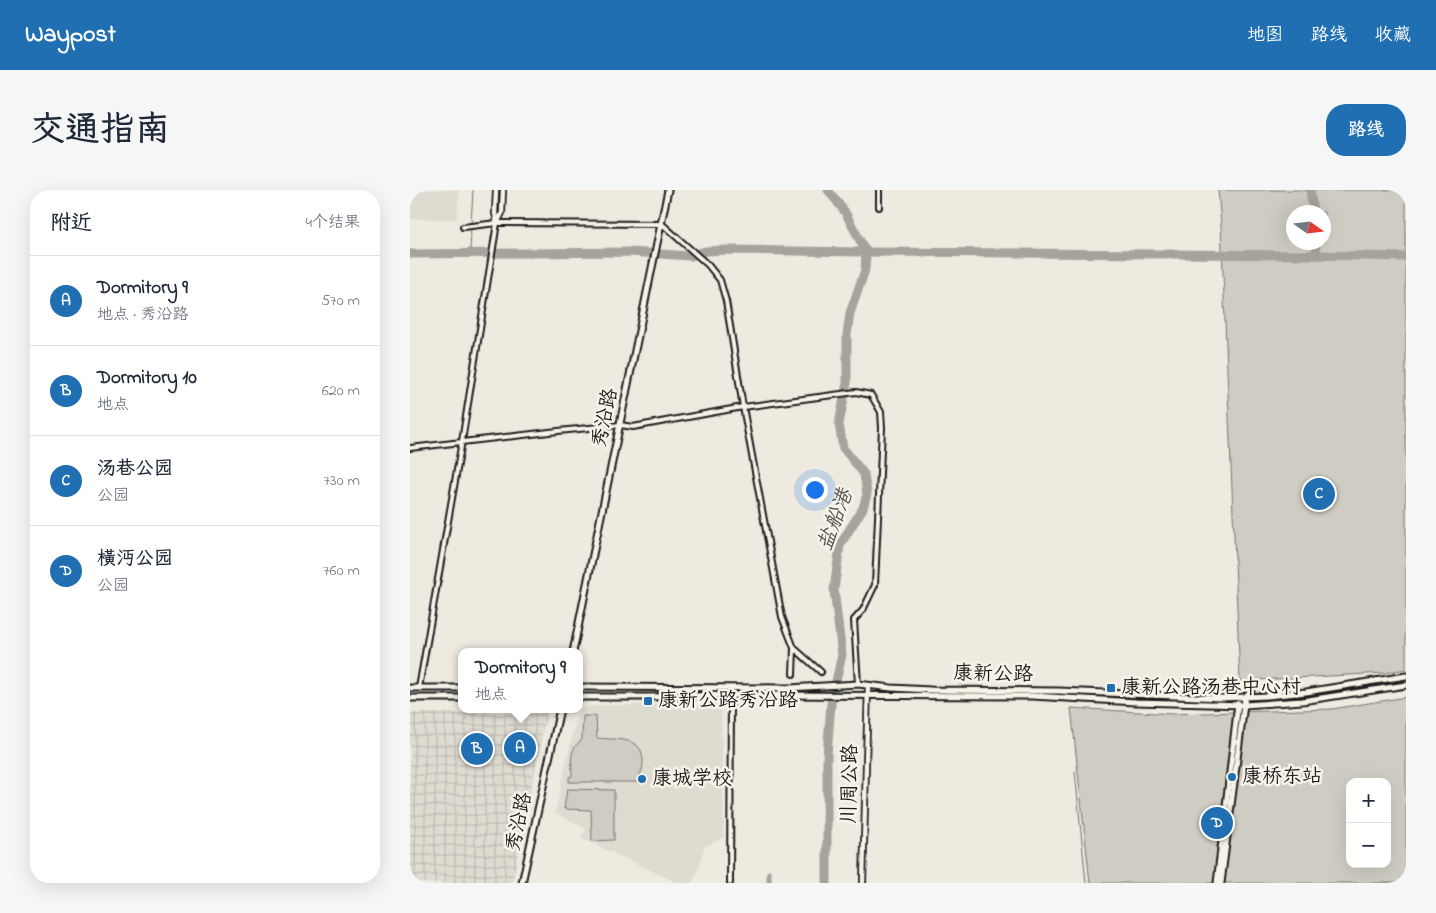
<!DOCTYPE html>
<html lang="zh">
<meta charset="utf-8">
<style>
:root{--surface:#fff;--page:#f6f6f7;--text:#1f2937;--muted:#747a83;--line:#e0e1e3;--accent:#1f6fb2}
body{margin:0;font-family:"Indie Flower","LXGW WenKai TC",sans-serif;background:var(--page);color:var(--text)}
.controls{position:absolute;right:15px;bottom:15px;display:grid;overflow:hidden;border-radius:10px;box-shadow:0 5px 20px #0002}
.controls button{width:45px;height:45px;display:grid;place-items:center;padding:0;border:0;border-bottom:1px solid var(--line);background:var(--surface);color:var(--text);font:25px sans-serif}
.compass{position:absolute;left:876px;top:15px;width:45px;height:45px;border-radius:50%;background:var(--surface);box-shadow:0 5px 20px #0002;rotate:104deg}
.you{position:absolute;left:404px;top:299px;width:18px;height:18px;margin:-12px;border:4px solid #fff;border-radius:50%;background:#1a73e8;box-shadow:0 0 0 8px #1a73e833}
.badge{display:grid;place-items:center;width:32px;height:32px;border-radius:50%;background:var(--accent);color:#fff;font-size:16px;font-weight:700}
.pin{position:absolute;translate:-50% -50%;border:2px solid #fff;box-shadow:0 1px 5px #0006}
.popup{position:absolute;left:48px;top:458px;width:125px;height:65px;box-sizing:border-box;display:grid;place-content:center;border-radius:10px;background:var(--surface);filter:drop-shadow(0 1px 4px #0005);font-size:16px;white-space:nowrap;color:var(--muted)}
.popup b{font-size:19px;color:var(--text)}
.popup::after{content:'';position:absolute;left:50%;top:100%;margin-left:-10px;border:10px solid transparent;border-top-color:var(--surface)}
.list{margin:0;padding:0;list-style:none}
h2{display:flex;justify-content:space-between;align-items:center;height:65px;margin:0;padding:0 20px;font-size:21px}
h2 small{font-size:16px;font-weight:400;color:var(--muted)}
.list li{display:grid;grid-template-columns:32px 1fr auto;gap:15px;align-items:center;box-sizing:border-box;height:90px;padding:0 20px;border-top:1px solid var(--line)}
.list b{display:block;font-size:19px;white-space:nowrap}
.list p{margin:0;font-size:16px;white-space:nowrap;color:var(--muted)}
.list em{font-size:16px;font-style:normal;color:var(--muted)}
.map{position:relative;flex:none;width:996px;height:693px;overflow:hidden;border-radius:20px}
header{display:flex;align-items:center;gap:30px;box-sizing:border-box;height:70px;padding:0 25px;background:var(--accent);color:#fff}
header strong{font-size:24px}
nav{display:flex;gap:28px;margin-inline-start:auto;font-size:18px}
.intro{display:flex;align-items:center;justify-content:space-between;box-sizing:border-box;height:120px;padding:0 30px}
h1{margin:0;font-size:35px}
.button{padding:12px 22px;border-radius:20px;background:var(--accent);color:#fff;font-size:18px;font-weight:700}
main{display:flex;gap:30px;padding:0 30px}
aside{flex:1;background:var(--surface);border-radius:20px;box-shadow:0 5px 20px #0002}
.map>svg:first-child{display:block}
</style>
<header>
<strong>Waypost</strong>
<nav><a>地图</a><a>路线</a><a>收藏</a></nav>
</header>
<div class="intro"><h1>交通指南</h1><a class="button">路线</a></div>
<main>
<aside>
<h2>附近<small>4个结果</small></h2>
<ul class="list">
<li><span class="badge">A</span><div><b>Dormitory 9</b><p>地点 · 秀沿路</p></div><em>570 m</em></li>
<li><span class="badge">B</span><div><b>Dormitory 10</b><p>地点</p></div><em>620 m</em></li>
<li><span class="badge">C</span><div><b>汤巷公园</b><p>公园</p></div><em>730 m</em></li>
<li><span class="badge">D</span><div><b>横沔公园</b><p>公园</p></div><em>760 m</em></li>
</ul>
</aside>
<div class="map">
<svg width="996" height="693" viewBox="0 0 996 693">
<defs>
<pattern id="industrial-grid" width="8" height="8" patternUnits="userSpaceOnUse" patternTransform="scale(1.25)"><rect width="8" height="8" fill="#dedbd1"/><path d="M0 4h8M4 0v8" fill="none" stroke="#bebbb3"/></pattern>
</defs>
<rect width="100%" height="100%" fill="#eeeae0"/>
<filter id="ink" filterUnits="userSpaceOnUse"><feTurbulence type="fractalNoise" baseFrequency=".02" numOctaves="2"/><feDisplacementMap in="SourceGraphic" scale="10" xChannelSelector="R" yChannelSelector="G"/><feConvolveMatrix kernelMatrix="1 2 1 2 8 2 1 2 1" color-interpolation-filters="sRGB"/></filter>
<g filter="url(#ink)">
<g fill="#dedbd1">
<polygon points="0,0 49,0 47,29 0,29"/>
<polygon points="311,513 314,647 294,657 290,674 282,693 268,693 171,648 176,639 145,623 168,520 183,516"/>
</g>
<polygon fill="url(#industrial-grid)" points="137,522 102,693 0,693 0,523"/>
<g fill="#cfccc3" stroke="#767470" fill-rule="evenodd">
<path d="M808,0H996V479L975,483L830,491L811,35ZM884,22H914V52H884Z"/>
<path d="M996,507V693H680L661,518L763,524L922,519ZM940,592H977V674H940Z"/>
<path d="M173,526H186L187,548C201,550 228,546 232,564C234,572 233,579 229,587L237,588V592H159V587L162,586C162,572 158,559 172,550Z"/>
<polygon points="157,599 204,600 204,650 182,651 181,620 154,619"/>
</g>
<g fill="none" stroke-linecap="round" stroke-linejoin="round">
<g stroke="#6f6d69" stroke-width="1">
<polyline points="61,34 63,0"/>
<polyline points="60,63 61,38"/>
<polyline points="665,581 676,693"/>
</g>
<polyline stroke="#a6a39d" stroke-width="5" points="359,693 359,683"/>
<g stroke="#a6a39d" stroke-width="9">
<polyline points="900,0 903,22"/>
<polyline points="905,52 907,65"/>
<polyline points="0,64 220,62 281,66 295,61 318,60 456,62 907,65 996,67"/>
<polyline points="417,693 417,565 421,513 432,465 424,400 430,355 453,318 457,304 454,284 433,258 429,234 437,193 437,145 440,123 455,80 456,62 435,22 418,0"/>
</g>
<g stroke="#1c1c1c" stroke-width="8">
<g id="minor">
<polyline points="469,0 469,17"/>
<polyline points="53,37 87,33 252,34 298,75 310,90 316,111 333,217 372,427 384,458 411,482"/>
<polyline points="0,258 148,241 210,235 223,237 333,217 446,202 461,205 471,222 472,238 465,395 453,420 444,430 448,494"/>
<polyline points="383,484 384,458"/>
<polyline points="9,498 52,251 87,33"/>
<polyline points="320,693 321,505"/>
</g>
</g>
<g stroke="#1c1c1c" stroke-width="8">
<g id="tertiary">
<polyline points="86,0 85,23 87,33"/>
<polyline points="87,33 92,23 93,0"/>
<polyline points="453,693 458,495"/>
</g>
</g>
<g stroke="#1c1c1c" stroke-width="9">
<g id="secondary">
<polyline points="163,462 258,0"/>
<polyline points="169,497 379,498 448,494 481,498 521,500 649,501 812,508 857,506 896,502 996,486"/>
<polyline points="0,498 51,498"/>
<polyline points="169,507 239,507 321,505 622,506 726,512 834,515 892,511 996,495"/>
<polyline points="0,508 51,508"/>
<polyline points="112,693 150,519"/>
<polyline points="807,693 828,513"/>
<polyline points="811,693 835,507 841,501"/>
</g>
</g>
<use href="#minor" stroke="#f7f3e8" stroke-width="4"/>
<use href="#tertiary" stroke="#f7f3e8" stroke-width="4.5"/>
<use href="#secondary" stroke="#f7f3e8" stroke-width="5"/>
</g>
</g>
<g fill="#1f6fb2" stroke="#f7f3e8" stroke-width="2">
<rect x="696" y="493" width="10" height="10" rx="2.5"/>
<rect x="233" y="506" width="10" height="10" rx="2.5"/>
<circle cx="822" cy="587" r="5"/>
<circle cx="232" cy="589" r="5"/>
</g>
<g text-anchor="middle" dominant-baseline="central" stroke-width="5" stroke-linejoin="round" paint-order="stroke">
<g font-size="20" fill="#1c1c1c" stroke="#f7f3e8">
<text transform="translate(196 228) rotate(-78)">秀沿路</text>
<text transform="translate(583 485) rotate(1)">康新公路</text>
<text transform="translate(441 594) rotate(-89)">川周公路</text>
<text transform="translate(110 632) rotate(-78)">秀沿路</text>
</g>
<g font-size="20" fill="#1c1c1c" stroke="#f7f3e8" text-anchor="start">
<text x="711" y="498">康新公路汤巷中心村</text>
<text x="248" y="511">康新公路秀沿路</text>
<text x="832" y="587">康桥东站</text>
<text x="242" y="589">康城学校</text>
</g>
<g font-size="21" font-style="italic" fill="#535250" stroke="#f7f3e8">
<text transform="translate(426 330) rotate(-69)">盐船港</text>
</g>
</g>
</svg>
<div class="controls">
<button>+</button>
<button>−</button>
</div>
<svg class="compass" viewBox="-18 -18 36 36"><path d="M0-13l5 13h-10z" fill="#e53935"/><path d="M0 13l5-13h-10z" fill="#747a83"/></svg>
<div class="you"></div>
<div class="pin badge" style="left:110px;top:558px">A</div>
<div class="popup"><b>Dormitory 9</b>地点</div>
<div class="pin badge" style="left:67px;top:559px">B</div>
<div class="pin badge" style="left:909px;top:304px">C</div>
<div class="pin badge" style="left:807px;top:633px">D</div>
</div>
</main>
